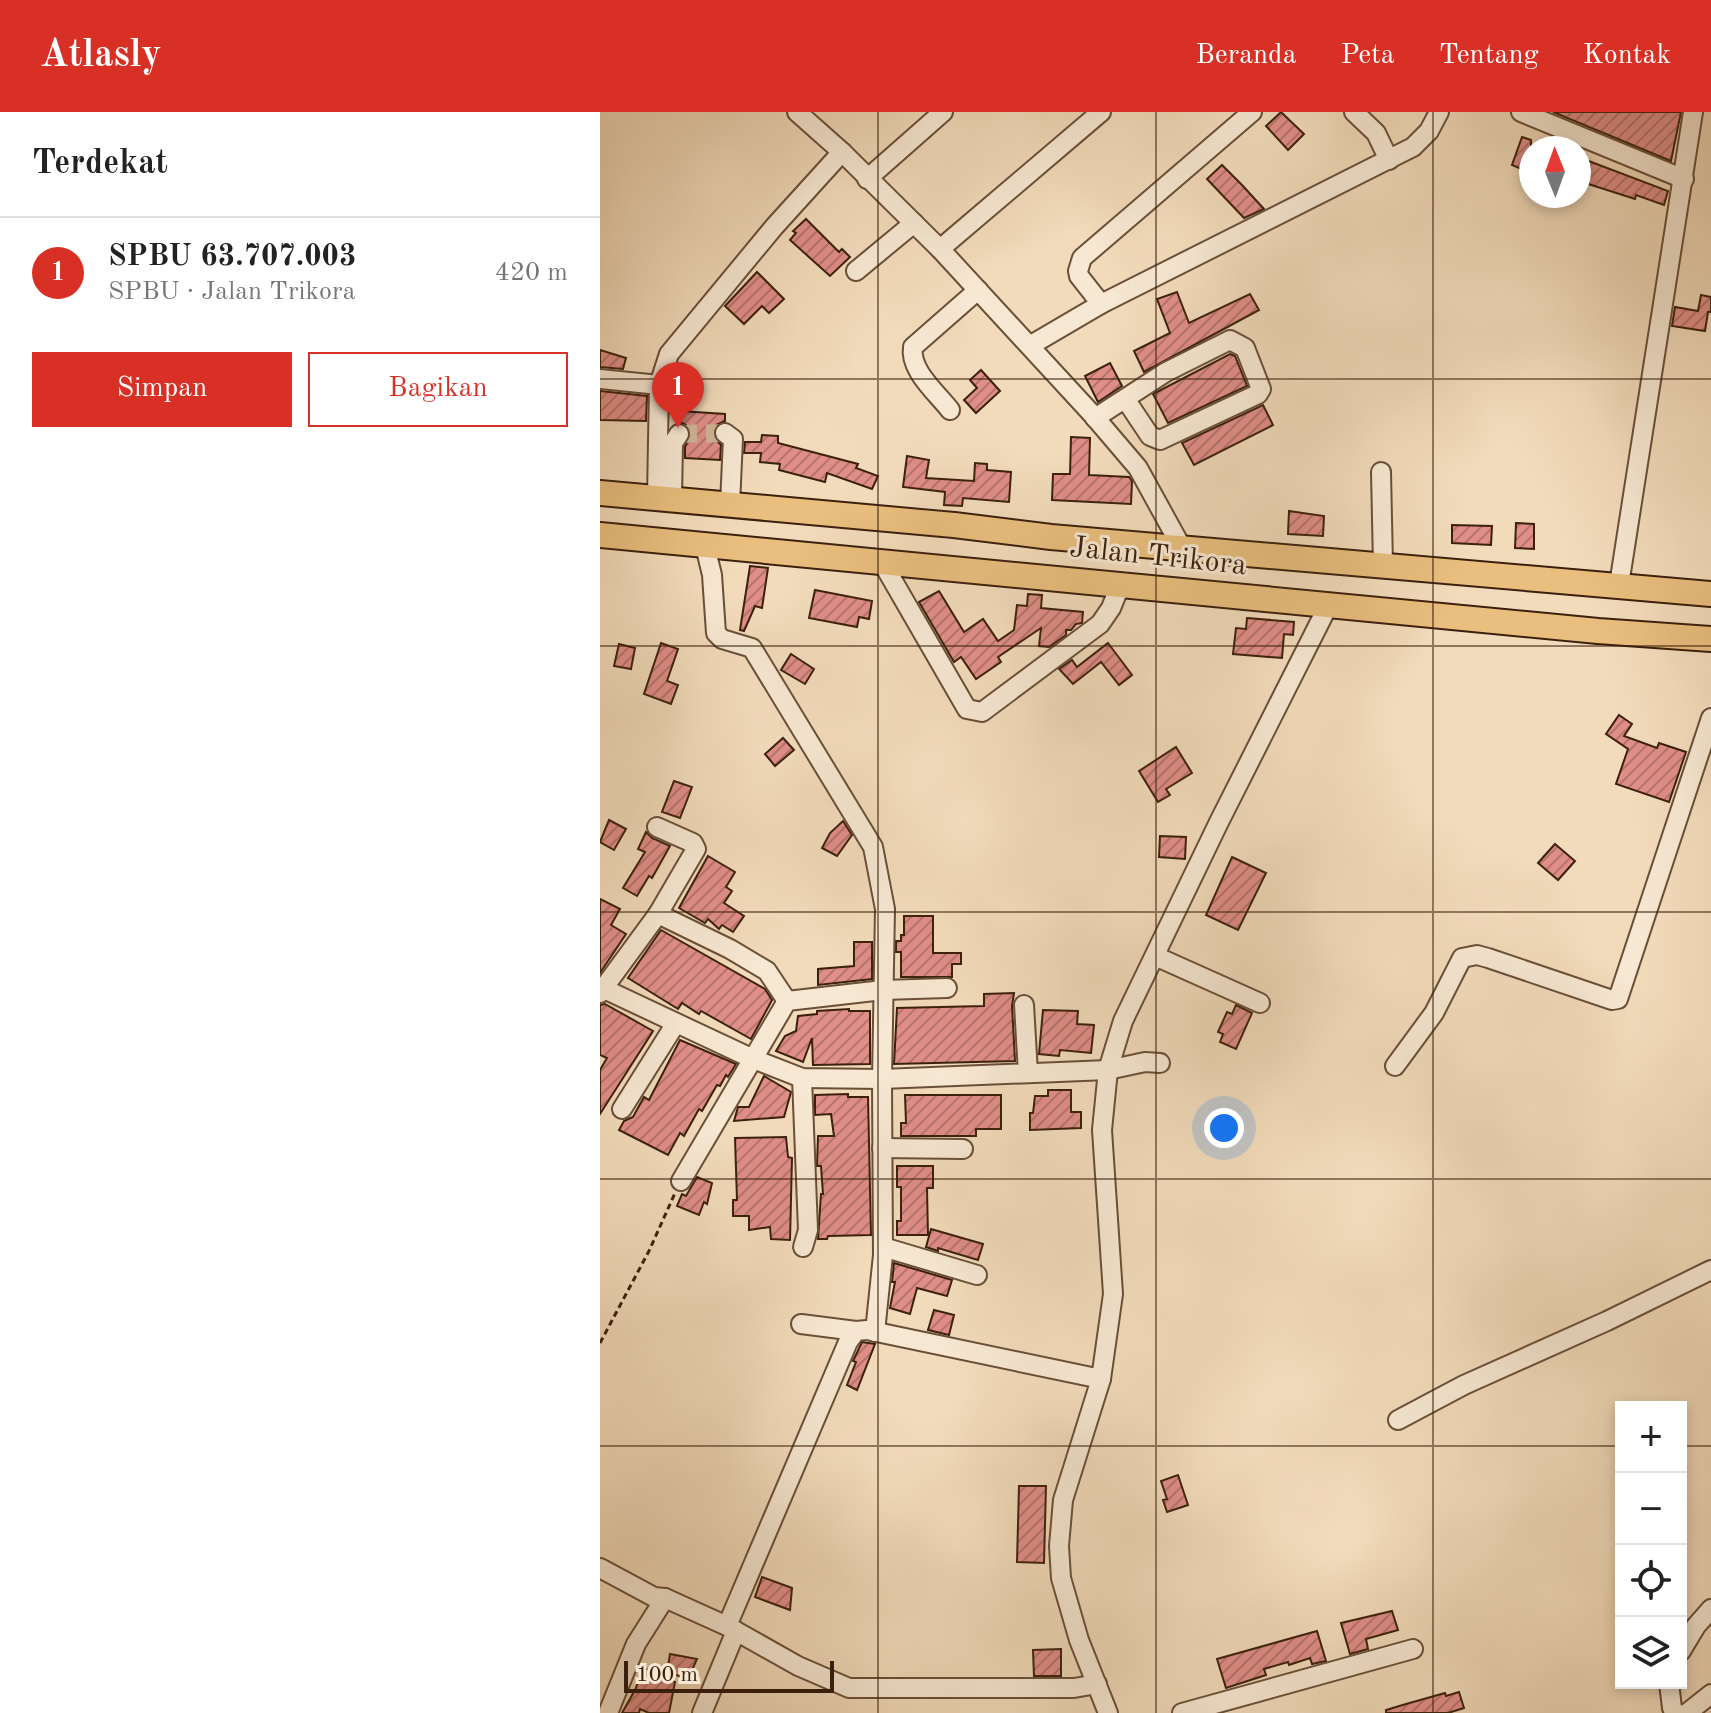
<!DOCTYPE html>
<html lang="id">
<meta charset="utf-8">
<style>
:root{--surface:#fff;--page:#f2f2f2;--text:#222;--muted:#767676;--line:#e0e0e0;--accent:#d93025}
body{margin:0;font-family:"Old Standard TT",serif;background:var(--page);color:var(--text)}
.controls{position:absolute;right:24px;bottom:24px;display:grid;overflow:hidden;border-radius:0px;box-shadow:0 4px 12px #0003}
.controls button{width:72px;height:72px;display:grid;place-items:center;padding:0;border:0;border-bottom:2px solid var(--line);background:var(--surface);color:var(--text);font:40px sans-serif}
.compass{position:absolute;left:919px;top:24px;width:72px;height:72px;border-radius:50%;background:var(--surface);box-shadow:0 4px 12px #0003;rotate:359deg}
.scale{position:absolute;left:24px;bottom:20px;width:210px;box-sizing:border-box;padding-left:8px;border:4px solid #3c200d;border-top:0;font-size:22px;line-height:28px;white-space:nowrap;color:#3c200d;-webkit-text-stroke:6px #f7e8d3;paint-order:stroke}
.you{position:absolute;left:624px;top:1016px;width:28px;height:28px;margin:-20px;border:6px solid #fff;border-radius:50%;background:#1a73e8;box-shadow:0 0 0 12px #1a73e833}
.badge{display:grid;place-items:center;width:52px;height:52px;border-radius:50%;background:var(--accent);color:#fff;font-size:26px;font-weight:700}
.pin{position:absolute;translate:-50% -66px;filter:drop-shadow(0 2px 4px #0008)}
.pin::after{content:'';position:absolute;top:42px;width:28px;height:24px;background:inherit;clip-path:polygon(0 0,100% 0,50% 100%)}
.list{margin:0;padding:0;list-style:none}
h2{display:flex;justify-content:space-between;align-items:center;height:104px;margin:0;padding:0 32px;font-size:34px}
h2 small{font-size:26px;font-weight:400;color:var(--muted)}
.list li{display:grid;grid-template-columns:52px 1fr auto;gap:24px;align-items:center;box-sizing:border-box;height:112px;padding:0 32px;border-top:2px solid var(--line)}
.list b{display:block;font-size:30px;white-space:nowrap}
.list p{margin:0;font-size:26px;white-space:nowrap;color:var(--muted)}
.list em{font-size:26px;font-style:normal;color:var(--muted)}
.actions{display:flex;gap:16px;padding:24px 32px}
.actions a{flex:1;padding:18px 0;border:2px solid var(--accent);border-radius:0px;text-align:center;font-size:28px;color:var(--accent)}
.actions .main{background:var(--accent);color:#fff}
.icon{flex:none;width:44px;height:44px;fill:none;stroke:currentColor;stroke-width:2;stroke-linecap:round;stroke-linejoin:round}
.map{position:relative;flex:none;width:1111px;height:1601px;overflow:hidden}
header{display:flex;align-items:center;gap:48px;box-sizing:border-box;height:112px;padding:0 40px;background:var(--accent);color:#fff}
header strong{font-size:38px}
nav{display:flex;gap:44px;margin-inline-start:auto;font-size:28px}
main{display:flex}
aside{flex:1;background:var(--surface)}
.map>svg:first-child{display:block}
</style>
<header>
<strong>Atlasly</strong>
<nav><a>Beranda</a><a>Peta</a><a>Tentang</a><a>Kontak</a></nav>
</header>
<main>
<aside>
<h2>Terdekat<small></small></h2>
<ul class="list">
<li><span class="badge">1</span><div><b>SPBU 63.707.003</b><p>SPBU · Jalan Trikora</p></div><em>420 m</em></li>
</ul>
<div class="actions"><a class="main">Simpan</a><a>Bagikan</a></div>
</aside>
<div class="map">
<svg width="1111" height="1601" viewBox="0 0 1111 1601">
<defs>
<pattern id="building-hatch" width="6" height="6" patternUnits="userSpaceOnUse" patternTransform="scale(2)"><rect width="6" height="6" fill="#e08e88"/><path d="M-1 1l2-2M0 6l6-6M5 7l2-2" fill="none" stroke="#b7746e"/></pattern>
</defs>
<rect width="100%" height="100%" fill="#f2dbbb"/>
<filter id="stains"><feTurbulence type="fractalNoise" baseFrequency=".0025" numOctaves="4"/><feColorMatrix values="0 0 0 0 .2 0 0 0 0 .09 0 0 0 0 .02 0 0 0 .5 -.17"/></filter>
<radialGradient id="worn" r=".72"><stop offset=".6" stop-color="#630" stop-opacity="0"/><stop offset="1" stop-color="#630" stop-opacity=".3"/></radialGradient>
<g fill="url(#building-hatch)" stroke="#3c200d" stroke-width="2">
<polygon points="681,0 704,22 688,38 666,14"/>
<polygon points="953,0 1081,0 1071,49"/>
<polygon points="922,25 931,28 931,47 926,59 912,53"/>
<polygon points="986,48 1068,79 1064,93 1036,83 1035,87 979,69"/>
<polygon points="622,53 642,73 664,97 644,106 607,67"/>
<polygon points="206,107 239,140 242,137 250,145 230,164 190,128 196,121 193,119"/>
<polygon points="157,160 184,187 169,201 162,194 144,212 125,194"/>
<polygon points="577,180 589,211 650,182 659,198 544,260 534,239 570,221 557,187"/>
<polygon points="1101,183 1111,185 1111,200 1108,200 1105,219 1072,214 1075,195 1098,199"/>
<polygon points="0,238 26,246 23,257 0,255"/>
<polygon points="630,242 635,244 647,274 568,311 553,282"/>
<polygon points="510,251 522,274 498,290 485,264"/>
<polygon points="381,258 400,279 376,301 364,288 377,276 370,268"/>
<polygon points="0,279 47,284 46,309 0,308"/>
<polygon points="663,293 673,313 594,353 582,331"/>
<polygon points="80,299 125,302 125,309 116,313 113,320 114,326 121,333 120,348 85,346 85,335 91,322 86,313 80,310"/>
<polygon points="162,323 178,324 178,331 258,352 256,356 278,364 272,377 227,361 225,370 179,358 180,352 160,350 161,341 144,341 145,330 161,330"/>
<polygon points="471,325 490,326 489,363 529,365 532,369 531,392 452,388 453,362 470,362"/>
<polygon points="307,344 329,348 326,366 374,369 375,351 387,352 387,358 411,360 409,390 363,386 362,394 344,393 345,380 303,375"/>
<polygon points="689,399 724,404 723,424 688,422"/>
<polygon points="916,411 934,412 934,437 915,436"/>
<polygon points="852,413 892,414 891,433 852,431"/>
<polygon points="150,454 168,456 162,496 155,494 144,519 140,518"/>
<polygon points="215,478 272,489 269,507 259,505 257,515 209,506"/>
<polygon points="339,479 364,520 383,507 398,529 414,518 417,493 427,494 428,482 442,483 441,496 483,500 482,511 476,512 471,518 466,518 466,523 449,535 439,534 441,516 398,545 401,550 376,567 361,545 354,550 319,490"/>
<polygon points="647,506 694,510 693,523 684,522 682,546 633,542 636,516 646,517"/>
<polygon points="61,531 78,537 67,569 78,573 71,592 44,582"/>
<polygon points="508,531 532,563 519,573 501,550 473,572 459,557 472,548 477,555"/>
<polygon points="19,532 35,536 31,557 14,554"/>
<polygon points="191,542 214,557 205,572 181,558"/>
<polygon points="1019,603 1032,612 1024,624 1057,636 1059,631 1086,640 1069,690 1016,672 1028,637 1006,622"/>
<polygon points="183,626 194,638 175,654 165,642"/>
<polygon points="576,635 592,661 566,677 570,683 558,690 539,659"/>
<polygon points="74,669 92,675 80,706 62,700"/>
<polygon points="9,708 26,717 14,738 0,730"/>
<polygon points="243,709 252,723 237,744 222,736 230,721"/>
<polygon points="46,720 52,726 70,734 52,766 49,764 37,784 23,776 45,740 38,737"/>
<polygon points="560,724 586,725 585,747 559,745"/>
<polygon points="955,732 975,749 958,768 938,751"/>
<polygon points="108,744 135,760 126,775 132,779 124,791 144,804 133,820 122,813 119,817 108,807 105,811 79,796"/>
<polygon points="632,745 666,761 638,818 606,803"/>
<polygon points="0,787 20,797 11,813 26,822 0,861"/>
<polygon points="304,804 333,804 333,841 361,841 361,852 352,852 352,865 301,865 301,840 296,840 296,829 301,829 301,823 304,823"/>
<polygon points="61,818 165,877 172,888 151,927 101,899 99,902 82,891 78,897 28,866"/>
<polygon points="254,830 272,830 272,867 218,873 218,857 254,854"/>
<polygon points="414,881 412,894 415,949 294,952 297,896 384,894 384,882"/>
<polygon points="5,892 53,919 0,1002 0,958 7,946 0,943 0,893"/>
<polygon points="636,893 652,901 636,937 620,930 623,922 618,920 627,900 632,902"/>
<polygon points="249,897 249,899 270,899 270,952 213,953 212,926 203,950 176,939 185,924 196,919 198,904 217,902 217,899"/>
<polygon points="443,898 478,899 477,912 494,913 491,941 460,938 459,944 439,942"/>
<polygon points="80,928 136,952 128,965 126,963 120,974 117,973 102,999 99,997 84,1024 80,1021 68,1043 19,1018 24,1009 33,1005 44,985 49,988"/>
<polygon points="164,964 191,980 184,1005 134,1009 138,995 149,995"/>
<polygon points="448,978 471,978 471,1000 481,1000 481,1016 430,1018 430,1001 433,1001 435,984 448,984"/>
<polygon points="248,982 248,985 268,985 271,1123 228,1124 227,1127 218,1127 221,1082 223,1082 221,1054 217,1054 218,1024 234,1024 231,1002 215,1003 215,983"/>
<polygon points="305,983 401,983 401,1017 376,1017 376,1024 301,1024 301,1011 306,1011"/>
<polygon points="186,1025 188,1045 192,1046 190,1128 171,1127 170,1115 149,1118 149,1104 133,1104 133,1088 137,1088 135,1026"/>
<polygon points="297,1054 333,1054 333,1076 327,1076 328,1123 297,1123 297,1109 301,1109 301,1075 297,1075"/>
<polygon points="97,1065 112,1071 107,1092 104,1090 99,1103 77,1094 82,1082 86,1084"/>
<polygon points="331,1117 383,1132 378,1148 338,1136 338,1139 326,1135"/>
<polygon points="294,1151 352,1168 347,1184 317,1176 310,1202 290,1196 295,1170 292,1170"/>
<polygon points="334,1198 354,1203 349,1223 328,1218"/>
<polygon points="262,1230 275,1232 257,1278 247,1273 256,1250 253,1249"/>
<polygon points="578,1363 588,1393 567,1400 563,1388 567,1387 561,1369"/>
<polygon points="419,1374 446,1374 444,1451 417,1450"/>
<polygon points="162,1465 192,1476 190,1498 155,1485"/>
<polygon points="792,1499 798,1518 766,1527 768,1537 750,1542 741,1511"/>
<polygon points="717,1519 726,1549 712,1552 710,1546 689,1553 688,1550 664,1557 666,1563 626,1576 617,1547"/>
<polygon points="461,1537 461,1564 434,1564 433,1538"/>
<polygon points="70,1542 97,1547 88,1567 67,1560"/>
<polygon points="42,1555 75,1570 69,1601 49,1601 40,1597 39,1601 22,1601 36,1576"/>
<polygon points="859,1580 864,1596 848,1601 786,1601 786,1598 806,1592 845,1581 846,1584"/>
</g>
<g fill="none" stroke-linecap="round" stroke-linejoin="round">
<polyline stroke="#ceb698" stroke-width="18" stroke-dasharray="18 9" stroke-linecap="butt" points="79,322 125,321"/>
<g stroke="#6a4f38" stroke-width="22">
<g id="minor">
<polyline points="197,0 242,40 340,137 492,302 538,356 582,436"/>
<polyline points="754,0 776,21 789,48"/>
<polyline points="921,0 1084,67"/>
<polyline points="267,67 343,0"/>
<polyline points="340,137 501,0"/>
<polyline points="256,159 314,111"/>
<polyline points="501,192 479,164 478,159 482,146 652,0"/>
<polyline points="431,233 501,192 813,35 829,19 839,0"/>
<polyline points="0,267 59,273"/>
<path d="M350,298C337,281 309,258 313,235L378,178"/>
<polyline points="495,306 566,260 630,228 645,236 661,277 658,282 560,328 550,324 526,288"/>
<polyline points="125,321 133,327 130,392"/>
<polyline points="781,360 783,453"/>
<polyline points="57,385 59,273 69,242 174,115 242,40"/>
<polyline points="72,386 73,331 79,322"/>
<polyline points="105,434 112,463 116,521 122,527 152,536 273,735 285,797 282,967 283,1143 275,1220"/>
<polyline points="282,450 364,592 367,597 382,600 500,512 511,496 520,474"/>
<polyline points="1019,473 1093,0"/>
<polyline points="58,802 130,837 167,859 187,889"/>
<polyline points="555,844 660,891"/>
<polyline points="0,875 151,946 202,966 282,967 508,958 545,950 560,951"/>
<polyline points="0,881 58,802 96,737 93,731 57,715"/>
<polyline points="424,893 428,961"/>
<polyline points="795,954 834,901 862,846 877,843 888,846 1012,888 1018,887 1111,606"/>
<polyline points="202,966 208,1118 203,1135"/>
<polyline points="22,997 76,911"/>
<polyline points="282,1036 363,1037"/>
<polyline points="81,1069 187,889 283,878 347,876"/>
<polyline points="283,1135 377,1163"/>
<polyline points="201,1212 256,1219"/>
<polyline points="798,1308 864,1273 1007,1209 1111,1158"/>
<polyline points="0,1456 54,1485 65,1486 127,1514 198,1554 249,1576 474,1576 497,1572"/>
<polyline points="127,1514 248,1230 256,1219 267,1218 501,1267"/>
<polyline points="1081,1539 1096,1514 1111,1497"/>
<polyline points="1069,1571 1072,1596 1076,1601"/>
<polyline points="8,1601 36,1532 65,1486"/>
<polyline points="102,1601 136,1519"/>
<polyline points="508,1601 479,1528 461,1466 459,1434 463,1388 501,1267 513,1182 502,1018 508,958 523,909 619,710 728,494"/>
<polyline points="582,1601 813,1537"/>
<polyline points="1087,1601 1111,1582"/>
</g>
</g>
<g stroke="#3c200d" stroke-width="28">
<g id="major">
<polyline points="0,381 354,413 451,425 1111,482"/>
<polyline points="0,423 998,519 1111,527"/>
</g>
</g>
<polyline stroke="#3c200d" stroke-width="3" stroke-dasharray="6 4" stroke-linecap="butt" points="0,1231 49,1139 75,1081"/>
<use href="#minor" stroke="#f7e8d3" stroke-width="18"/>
<use href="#major" stroke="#e9be7e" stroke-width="24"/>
</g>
<path fill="none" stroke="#3c200d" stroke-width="2" stroke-opacity="0.55" d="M278,0V1601M556,0V1601M833,0V1601M0,267H1111M0,534H1111M0,800H1111M0,1067H1111M0,1334H1021M1081,1334H1111"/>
<g text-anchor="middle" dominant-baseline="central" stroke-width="6" stroke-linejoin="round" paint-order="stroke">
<g font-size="30" fill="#3c200d" stroke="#f7e8d3">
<text transform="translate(558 445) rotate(6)">Jalan Trikora</text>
</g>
</g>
<rect width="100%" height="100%" filter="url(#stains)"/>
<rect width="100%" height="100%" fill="url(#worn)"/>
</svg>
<div class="controls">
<button>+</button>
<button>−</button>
<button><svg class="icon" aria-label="locate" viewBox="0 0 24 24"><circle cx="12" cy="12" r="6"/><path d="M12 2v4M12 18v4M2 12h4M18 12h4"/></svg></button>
<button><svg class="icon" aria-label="layers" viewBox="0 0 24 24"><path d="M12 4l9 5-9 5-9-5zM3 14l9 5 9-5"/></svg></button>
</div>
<svg class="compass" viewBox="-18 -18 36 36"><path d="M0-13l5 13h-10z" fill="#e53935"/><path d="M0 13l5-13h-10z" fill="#767676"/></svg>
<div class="scale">100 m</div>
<div class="you"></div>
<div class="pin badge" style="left:78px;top:316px">1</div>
</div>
</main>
